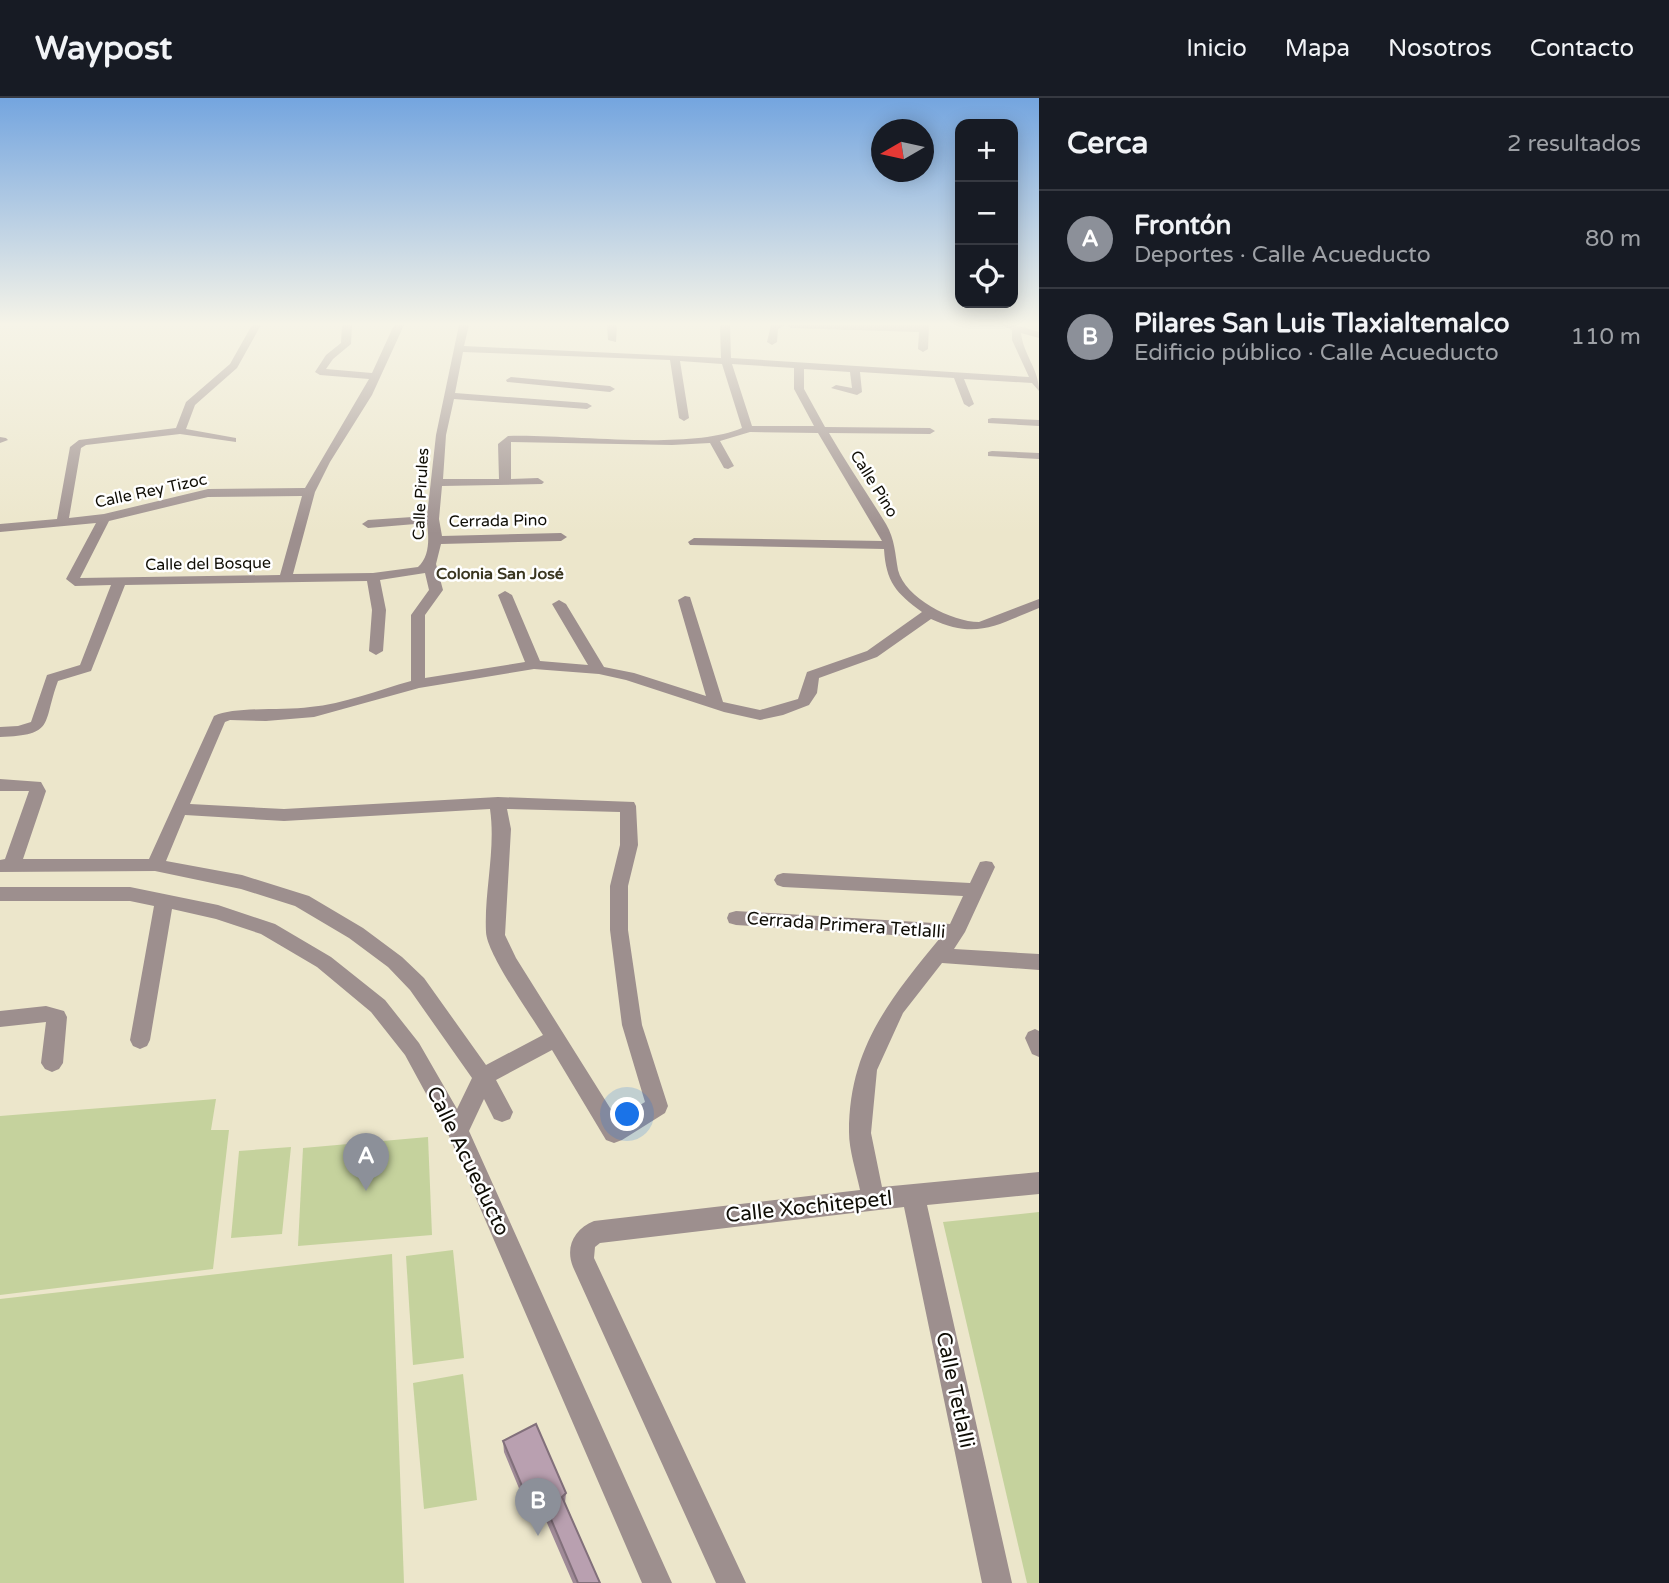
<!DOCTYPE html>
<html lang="es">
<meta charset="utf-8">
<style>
:root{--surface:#171b24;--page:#20242c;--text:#f1f3f6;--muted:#9ea1a6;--line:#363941;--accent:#8c9099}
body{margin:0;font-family:"Varela Round",sans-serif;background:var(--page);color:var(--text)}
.controls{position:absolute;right:21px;top:21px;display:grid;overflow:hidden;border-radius:14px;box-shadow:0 4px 18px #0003}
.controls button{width:63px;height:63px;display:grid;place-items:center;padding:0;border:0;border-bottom:2px solid var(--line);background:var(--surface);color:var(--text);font:35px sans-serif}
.compass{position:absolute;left:871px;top:21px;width:63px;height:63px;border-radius:50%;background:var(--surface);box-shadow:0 4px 18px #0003;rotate:261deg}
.you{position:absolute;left:628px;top:1017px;width:24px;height:24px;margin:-18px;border:5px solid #fff;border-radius:50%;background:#1a73e8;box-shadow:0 0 0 10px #1a73e833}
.badge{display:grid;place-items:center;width:46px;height:46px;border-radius:50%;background:var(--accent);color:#fff;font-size:23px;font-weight:700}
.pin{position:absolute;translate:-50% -58px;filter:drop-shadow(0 2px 4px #0008)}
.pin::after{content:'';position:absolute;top:37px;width:24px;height:21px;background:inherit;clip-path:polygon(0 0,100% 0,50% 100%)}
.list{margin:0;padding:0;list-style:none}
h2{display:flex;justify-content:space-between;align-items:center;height:91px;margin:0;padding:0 28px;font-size:30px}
h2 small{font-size:23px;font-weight:400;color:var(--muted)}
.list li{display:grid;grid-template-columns:46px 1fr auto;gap:21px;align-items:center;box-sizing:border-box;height:98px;padding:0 28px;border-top:2px solid var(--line)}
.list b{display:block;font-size:26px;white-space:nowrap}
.list p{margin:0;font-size:23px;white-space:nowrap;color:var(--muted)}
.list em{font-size:23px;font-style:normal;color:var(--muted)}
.icon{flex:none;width:38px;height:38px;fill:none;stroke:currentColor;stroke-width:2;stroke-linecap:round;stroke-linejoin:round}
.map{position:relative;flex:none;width:1039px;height:1485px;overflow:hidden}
header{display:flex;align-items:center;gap:42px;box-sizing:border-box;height:98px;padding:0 35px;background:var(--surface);border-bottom:2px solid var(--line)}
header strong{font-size:33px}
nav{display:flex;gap:38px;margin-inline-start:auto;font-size:24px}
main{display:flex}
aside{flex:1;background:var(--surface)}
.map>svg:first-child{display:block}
</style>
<header>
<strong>Waypost</strong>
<nav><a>Inicio</a><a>Mapa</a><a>Nosotros</a><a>Contacto</a></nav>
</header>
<main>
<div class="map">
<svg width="1039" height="1485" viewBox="0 0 1039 1485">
<rect width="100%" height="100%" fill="#ece6cb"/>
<g fill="#c5d29d">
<polygon points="216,1001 211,1032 229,1032 213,1171 0,1197 0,1018"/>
<polygon points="428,1039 432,1137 298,1148 303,1050"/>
<polygon points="291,1049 282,1136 231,1140 239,1053"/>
<polygon points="1039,1114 1039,1485 1027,1485 943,1124"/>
<polygon points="453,1152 464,1260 413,1267 406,1158"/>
<polygon points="392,1156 404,1485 0,1485 0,1201"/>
<polygon points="463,1276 477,1402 424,1411 413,1285"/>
</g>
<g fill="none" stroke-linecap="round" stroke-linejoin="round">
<g fill="#9d8f8e" fill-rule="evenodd">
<path d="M252,227H261L237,270L195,307L186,331L236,340V344L180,336L86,347L81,350L69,420L104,416L208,391L305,390L369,281L320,277L315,274L326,257L341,245L342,227H352L351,246L333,261L326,271L372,275L394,227H404L372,297L330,364L315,394L293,476L373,475L418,469C430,458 429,440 427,425L368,430L362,426L368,422L427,418L436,337L459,227H469L464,248L721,260L720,227H730L731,260L1029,279L1012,242V232L1001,227H1016L1039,234V240L1021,235C1023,256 1039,271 1039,293L1032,285L964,281L974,306L969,309L964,306L954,280L860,274L862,294L857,297L831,290L836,287L852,290L850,274L804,271V291L825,329L930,330L935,333L930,336L829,335C847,366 867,395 886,426C895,442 895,455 898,472C905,500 952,524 979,524L1039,501V510C996,527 977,542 931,521L877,559L819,580L817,595L809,607L783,617L760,622L724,614L626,582L599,576L534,571L419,590L314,619L266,623L230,622L225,624L190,706L284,711L498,699L634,704L636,708L638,747L628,788V832L642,927L668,1008L665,1015L622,1042L614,1045L606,1042L552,952L496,982L513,1014L510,1021L502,1024L494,1021L484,1001L469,1033L672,1485H642L449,1038L405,957L371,914L317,869L261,836L216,821L172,811L150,942L147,948L140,951L133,948L130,942L154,808L130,803H0V789H130L218,807L275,826L331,859L385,902L419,945L457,1011L472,980L410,892L388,869L349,840L295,808L241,791L155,773L0,774V762L5,761L29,693H0V681L41,684L46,693L23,761H149L214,618C235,608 283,613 310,609C344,606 378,592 411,583V517L429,492L425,475L380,482L386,512L383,553L376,557L369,553L372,512L367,483L125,487L91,573L58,583C42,626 56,637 0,639V629L18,628L31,624L47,577L80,567L111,487L75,488L66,481L96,425L0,434V426L57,421L70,349L79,342L176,330L186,304L230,266ZM463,254L670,262L679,320L684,323L689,320L680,263L722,266L742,330C688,353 571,336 508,338L498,346L499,381H443L446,337L454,301L587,311L592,308L587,305L455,295ZM732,266L794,270V291L814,328H752ZM750,334L818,335L882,443L694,440L688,444L690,447L884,451C886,484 896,495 922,514L867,553L807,574L798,601L760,612L723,604L690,499L685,498L678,502L706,598L634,575L604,569L566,506L559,502L552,506L588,567L540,563L512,497L505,493L498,497L525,564L425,580V517L443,492L436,466L441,446L561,443L567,439L561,435L442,438L439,421L442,388L542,386L544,384L538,380L511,381V344L672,347L710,345L724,370L728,371L734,368L720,343ZM302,398L280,477L80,480L109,423L208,399ZM490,711C496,752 484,793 486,834C487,856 530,916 543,937L486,967L424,880L402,859L363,830L309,798L242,777L166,763L185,717L284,723ZM507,711L620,714V747L610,788V832L622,927L645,1004L617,1021L516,860L505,837L511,731Z"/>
<polygon points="607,227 617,227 616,244 608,242"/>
<polygon points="771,227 785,227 778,231 777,244 772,247 767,244"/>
<polygon points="787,227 929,227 928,251 923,254 918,251 919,234 791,230"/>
<polygon points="511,279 610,288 615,291 610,294 507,284 506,282"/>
<polygon points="992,320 1039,322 1039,328 988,325 988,321"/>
<polygon points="0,339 6,340 8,342 0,345"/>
<polygon points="992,353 1039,355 1039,361 988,358 988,354"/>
<path d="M986,763L992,764L995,769L965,834L954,851L1039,856V872L942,865L903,915L877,972L871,1035L882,1089L1039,1074V1096L927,1107L1012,1485H982L904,1109L600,1145L595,1149L594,1160L746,1485H716L573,1169C565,1149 574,1131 594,1123L860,1092C856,1073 849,1052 849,1034C849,950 890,901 940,840L736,827L729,825L727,820L729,815L736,813L950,826L963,798L783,789L777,787L774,782L777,777L783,775L970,785L980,764Z"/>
<polygon points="46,908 64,913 67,919 63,965 59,971 52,974 45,971 41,965 46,924 0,929 0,913"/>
<polygon points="1035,931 1039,933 1039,959 1032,956 1025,940 1028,934"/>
</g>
</g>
<polygon fill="#9f8a97" points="503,1343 566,1395 565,1405 600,1485 573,1485 544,1418 533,1424 504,1354"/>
<polygon fill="#82707b" points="545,1407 544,1418 533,1424 533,1414"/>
<polygon fill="#b9a0b0" stroke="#82707b" stroke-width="2" points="536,1326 566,1395 562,1399 600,1485 578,1485 545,1407 533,1414 503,1343"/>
<linearGradient id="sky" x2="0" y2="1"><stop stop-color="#74a5df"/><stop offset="0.52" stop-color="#f6f4e8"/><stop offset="1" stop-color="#f6f4e8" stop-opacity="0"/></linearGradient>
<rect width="1039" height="435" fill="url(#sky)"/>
<g text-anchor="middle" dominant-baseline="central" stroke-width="5" stroke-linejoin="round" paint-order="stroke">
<g font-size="16" fill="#0f0d05" stroke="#fff">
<text transform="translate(874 386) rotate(58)">Calle Pino</text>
<text transform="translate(151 393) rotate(-12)">Calle Rey Tizoc</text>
<text transform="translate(421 396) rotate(-87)">Calle Pirules</text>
<text transform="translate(498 423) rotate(-1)">Cerrada Pino</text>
<text transform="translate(208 466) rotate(-1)">Calle del Bosque</text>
</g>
<g font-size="16" font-weight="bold" fill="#3a3620" stroke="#fff">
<text x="500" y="476">Colonia San José</text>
</g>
<g font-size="18" fill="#0f0d05" stroke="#fff">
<text transform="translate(846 827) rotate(4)">Cerrada Primera Tetlalli</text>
</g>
<g font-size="21" fill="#0f0d05" stroke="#fff">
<text transform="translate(468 1063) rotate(64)">Calle Acueducto</text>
<text transform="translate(809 1109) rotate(-6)">Calle Xochitepetl</text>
<text transform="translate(955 1292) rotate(78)">Calle Tetlalli</text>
</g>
</g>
</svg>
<div class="controls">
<button>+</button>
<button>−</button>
<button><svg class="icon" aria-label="locate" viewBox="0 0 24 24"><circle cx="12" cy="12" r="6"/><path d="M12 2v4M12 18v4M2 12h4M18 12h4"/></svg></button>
</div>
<svg class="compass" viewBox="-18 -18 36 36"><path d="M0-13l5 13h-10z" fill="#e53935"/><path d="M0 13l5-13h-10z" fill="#9ea1a6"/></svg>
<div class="you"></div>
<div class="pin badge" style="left:366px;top:1093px">A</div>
<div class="pin badge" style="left:538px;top:1438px">B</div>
</div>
<aside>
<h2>Cerca<small>2 resultados</small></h2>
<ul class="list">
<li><span class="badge">A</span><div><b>Frontón</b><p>Deportes · Calle Acueducto</p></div><em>80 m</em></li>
<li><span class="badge">B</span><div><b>Pilares San Luis Tlaxialtemalco</b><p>Edificio público · Calle Acueducto</p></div><em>110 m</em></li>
</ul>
</aside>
</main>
